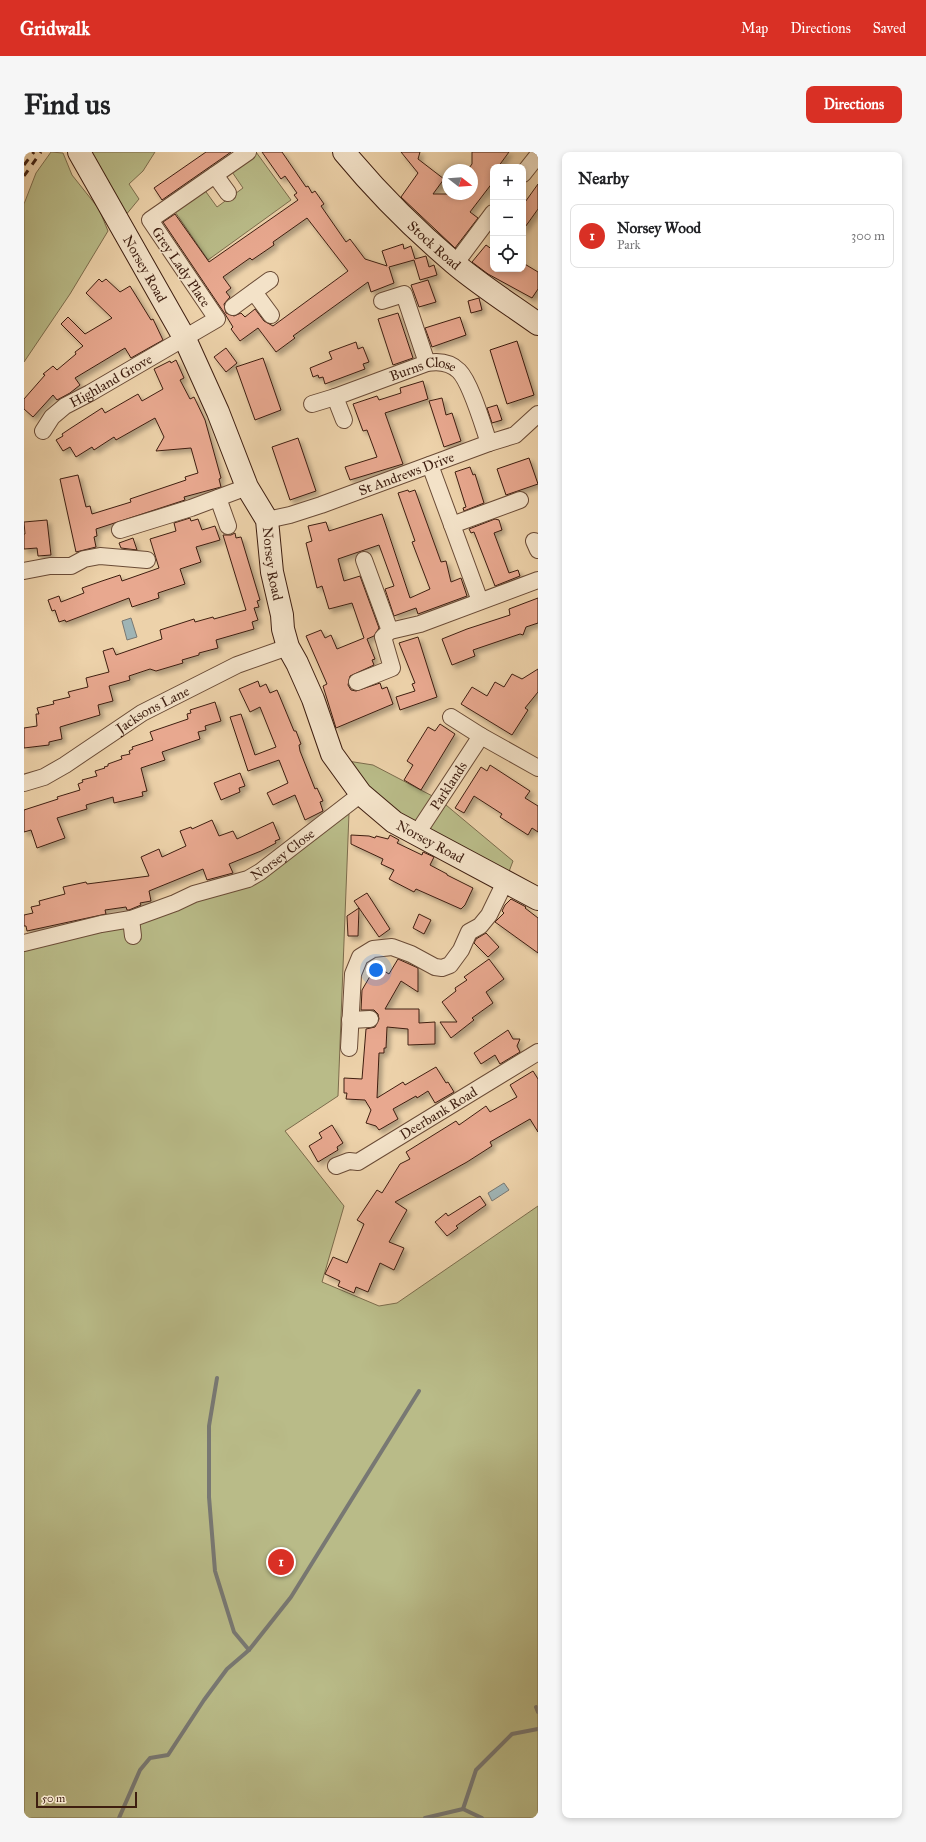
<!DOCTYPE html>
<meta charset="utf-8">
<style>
:root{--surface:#fff;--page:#f6f6f6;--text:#202124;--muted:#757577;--line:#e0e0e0;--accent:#d93025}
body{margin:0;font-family:"IM FELL Great Primer",serif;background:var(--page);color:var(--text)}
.controls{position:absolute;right:12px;top:12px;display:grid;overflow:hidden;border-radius:8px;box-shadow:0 2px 6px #0003}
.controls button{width:36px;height:36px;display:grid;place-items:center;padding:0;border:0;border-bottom:1px solid var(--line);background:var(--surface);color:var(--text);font:20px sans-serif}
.compass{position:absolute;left:418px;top:12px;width:36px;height:36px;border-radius:50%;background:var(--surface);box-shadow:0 2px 6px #0003;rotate:107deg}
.scale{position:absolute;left:12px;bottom:10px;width:101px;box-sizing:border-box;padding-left:4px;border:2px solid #3e1e10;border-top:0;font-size:11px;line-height:14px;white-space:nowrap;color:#3e1e10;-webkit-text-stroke:3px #f3e2c8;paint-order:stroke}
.you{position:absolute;left:352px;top:818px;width:14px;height:14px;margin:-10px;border:3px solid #fff;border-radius:50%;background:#1a73e8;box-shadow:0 0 0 6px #1a73e833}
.badge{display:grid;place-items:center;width:26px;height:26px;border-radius:50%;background:var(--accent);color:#fff;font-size:13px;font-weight:700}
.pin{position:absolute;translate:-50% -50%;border:2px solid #fff;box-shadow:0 1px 4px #0006}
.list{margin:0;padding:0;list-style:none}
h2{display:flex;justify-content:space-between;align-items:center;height:52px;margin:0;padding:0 16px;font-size:17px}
h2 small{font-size:13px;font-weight:400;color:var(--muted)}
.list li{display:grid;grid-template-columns:26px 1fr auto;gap:12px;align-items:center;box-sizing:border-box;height:64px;margin:0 8px 8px;padding:0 8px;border:1px solid var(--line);border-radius:8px}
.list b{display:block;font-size:15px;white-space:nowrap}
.list p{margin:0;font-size:13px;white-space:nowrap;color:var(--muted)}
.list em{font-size:13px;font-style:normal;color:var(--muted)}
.icon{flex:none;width:22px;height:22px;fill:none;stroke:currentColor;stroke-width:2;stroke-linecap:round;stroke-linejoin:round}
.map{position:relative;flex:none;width:514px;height:1666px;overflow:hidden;border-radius:8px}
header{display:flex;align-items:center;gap:24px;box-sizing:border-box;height:56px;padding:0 20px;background:var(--accent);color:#fff}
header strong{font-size:19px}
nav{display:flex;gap:22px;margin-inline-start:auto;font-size:14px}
.intro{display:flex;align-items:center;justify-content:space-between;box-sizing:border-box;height:96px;padding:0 24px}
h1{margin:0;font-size:28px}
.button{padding:10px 18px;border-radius:8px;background:var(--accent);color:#fff;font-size:14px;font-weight:700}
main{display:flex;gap:24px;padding:0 24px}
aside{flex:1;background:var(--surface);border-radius:8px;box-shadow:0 2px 6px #0003}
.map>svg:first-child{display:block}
</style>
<header>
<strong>Gridwalk</strong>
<nav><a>Map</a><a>Directions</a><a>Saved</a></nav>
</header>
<div class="intro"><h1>Find us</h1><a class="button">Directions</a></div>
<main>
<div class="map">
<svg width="514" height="1666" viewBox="0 0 514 1666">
<defs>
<filter id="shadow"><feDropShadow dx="3.5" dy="3.5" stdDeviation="2" flood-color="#0004"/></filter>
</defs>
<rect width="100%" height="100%" fill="#edd2aa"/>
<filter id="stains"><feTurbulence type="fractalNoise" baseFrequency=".005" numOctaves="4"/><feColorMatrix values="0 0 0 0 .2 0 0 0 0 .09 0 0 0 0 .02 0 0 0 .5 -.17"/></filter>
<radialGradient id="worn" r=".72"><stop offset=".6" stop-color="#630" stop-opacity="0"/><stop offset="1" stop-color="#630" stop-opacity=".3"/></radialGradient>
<g fill="#b9bb88" stroke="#7c6c4c">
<polygon points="27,0 39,1 48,23 75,57 84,79 46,142 0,210 0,52 12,21"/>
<polygon points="65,0 131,0 119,19 105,32 115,47 101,64"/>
<polygon points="224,0 232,0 267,48 184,108 147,54 177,33 193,55 219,36 204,14"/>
<polygon points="311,607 349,613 416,648 489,709 481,730 392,683"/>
<polygon points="325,661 314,944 261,979 320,1054 298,1130 355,1154 373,1151 514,1054 514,1666 0,1666 0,796 183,742"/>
</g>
<g fill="#9fb4b5" stroke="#787873">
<polygon points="107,466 113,485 103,488 98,469"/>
<polygon points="480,1031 485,1038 468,1049 464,1041"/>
</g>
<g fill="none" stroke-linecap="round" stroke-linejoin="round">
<g stroke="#787873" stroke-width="4">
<polyline points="193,1226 185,1274 185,1345 191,1419 210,1480 225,1498"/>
<polyline points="512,1555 514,1560"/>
<polyline points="439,1657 452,1618 488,1582 514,1577"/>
<polyline points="95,1666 116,1618 126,1606 144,1603 180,1548 203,1517 225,1498 267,1445 395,1239"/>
<polyline points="401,1666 439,1657 458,1666"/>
</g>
</g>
<g fill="#e8a88f" stroke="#3e1e10" fill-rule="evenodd" filter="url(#shadow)">
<polygon points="182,0 207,0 138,48 130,36"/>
<path d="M238,0H258L282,35L284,34L288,41L291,39L300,52L297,54L322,90L326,87L341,107L363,114L358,99L379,92L380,97L387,94L391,107L402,104L405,115L410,113L413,123L396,128L390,108L365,115L370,131L347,140L344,130L269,184L271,186L252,200L234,176L216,189L207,177L209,175L201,162L139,70L151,62L185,110L274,48L270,43L273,41L261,24L257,27ZM283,66L324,119L249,174L240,169L231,157L221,165L217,161L210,164L202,161L200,152L206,145L202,140L207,136L199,125L226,106L228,108L250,93L249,90Z"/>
<polygon points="377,0 396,0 394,7 420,27 409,42 448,42 448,18 445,16 448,12 448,0 485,0 474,15 469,15 469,30 446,60 454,66 431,96 377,45 394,21"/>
<polygon points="514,32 514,57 499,78 499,53"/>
<polygon points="462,93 469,98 469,117 499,117 499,111 514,120 514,137 508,146 464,122 448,110"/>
<polygon points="75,127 78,130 82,127 96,140 106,134 127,168 129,167 139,188 107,206 101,196 51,226 56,233 46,241 33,248 29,243 9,265 0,257 0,247 21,223 19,222 29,214 33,218 52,202 51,200 59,194 37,172 44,165 61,182 88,166 62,141"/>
<polygon points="404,128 412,150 395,155 387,133"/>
<polygon points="455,146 458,158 447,161 444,149"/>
<polygon points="374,161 389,206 369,213 354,167"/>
<polygon points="436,165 442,183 408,195 401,176"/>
<polygon points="493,189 510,243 483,252 466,198"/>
<polygon points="332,190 334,197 339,195 345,210 339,212 341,217 301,232 299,225 295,226 294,223 289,225 286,216 308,207 305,200"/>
<polygon points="202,196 213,211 202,220 190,205"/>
<polygon points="239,206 257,258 231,268 212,215"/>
<polygon points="152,208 160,226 156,228 166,247 170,245 181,268 197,326 195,327 197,335 160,345 161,348 72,377 73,384 70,385 72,395 52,400 36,327 54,323 62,355 66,354 68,362 107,350 106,347 162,328 161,325 174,321 167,296 132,299 140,285 131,266 92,288 90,285 70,298 68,295 52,305 46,295 39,299 32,288 39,284 38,282 47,276 78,256 81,261 114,242 118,249 139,237 130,217 146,209 147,211"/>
<polygon points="399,229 404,247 361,261 379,312 326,328 321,315 353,305 343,278 339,279 329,252 353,244 355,248 377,241 376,236"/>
<polygon points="418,246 422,263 428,261 437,289 420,295 405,249"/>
<polygon points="473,253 478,268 468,271 463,256"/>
<polygon points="274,286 292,339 266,348 248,295"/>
<polygon points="505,306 514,332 482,343 473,317"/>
<polygon points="446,315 449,323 451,322 460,351 440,359 439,356 442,355 431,320"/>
<polygon points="384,338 385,340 391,338 417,410 422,409 427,430 437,426 443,444 394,462 392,456 370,464 361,437 370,434 355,393 314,407 320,429 336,424 355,476 350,484 343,487 351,507 348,508 350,513 326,524 324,533 327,538 332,539 356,531 358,537 363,535 369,552 312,576 299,534 303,532 282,484 297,478 301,486 307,483 313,497 340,486 328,451 305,457 298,434 293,436 282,391 288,389 284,374 302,370 305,379 358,362 386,446 406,437 388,390 391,389 374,341"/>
<polygon points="166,366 167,369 174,367 178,378 191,374 196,388 172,395 177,410 156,417 161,432 134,441 135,446 108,455 105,446 42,470 41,468 35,470 31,458 28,459 24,448 35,444 37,450 60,441 58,436 78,429 96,423 98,429 135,416 126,387 152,379 150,371"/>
<polygon points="471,367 475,368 478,378 470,381 485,421 494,418 496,424 471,434 450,380 447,381 445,377"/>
<polygon points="23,368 27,403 14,404 13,396 0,397 0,382 1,382 0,370"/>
<polygon points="211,381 212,386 217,385 236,448 233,449 235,455 230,456 234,468 228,470 230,477 192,488 194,496 175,501 175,503 158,508 159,511 132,519 126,517 105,524 106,528 85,534 89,549 74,553 76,563 36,575 38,587 25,590 25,593 0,596 0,576 13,574 12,562 15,562 13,556 30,552 29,549 46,545 44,540 64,535 62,526 85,520 79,499 89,496 92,503 138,487 136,478 170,467 171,470 189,465 190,467 222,458 199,383 207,383"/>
<polygon points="109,386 113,398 97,396 95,391"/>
<polygon points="514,446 514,471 502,475 499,483 496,482 449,498 451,504 428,513 418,487 443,477 486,463 485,457"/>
<polygon points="394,485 413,545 376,558 372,545 391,539 388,532 391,531 375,491"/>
<polygon points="514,517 514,540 501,556 504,558 488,583 437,552 448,535 463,544 471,530 480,535 488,522 498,527"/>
<polygon points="234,529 236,535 242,532 246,541 253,538 270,579 272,579 277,592 275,593 276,599 291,637 293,636 299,649 296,650 299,659 281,668 271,643 249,653 243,641 264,631 255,608 224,619 206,565 217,562 231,603 252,595 236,555 226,560 215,537"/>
<polygon points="191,550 197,569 181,574 182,578 174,580 176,587 138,600 141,608 117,616 123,639 118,640 119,644 90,651 89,645 62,653 63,657 33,666 41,686 13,696 7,678 0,680 0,658 34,647 33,645 56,638 54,632 59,630 58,628 73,624 71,619 81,616 80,615 84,614 84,612 98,607 97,604 106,602 105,599 109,597 108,595 129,588 126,580 164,567 163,562 167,561 166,558"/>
<polygon points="416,572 431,582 397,638 380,628 389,613 383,609 404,575 411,579"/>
<polygon points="466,613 506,639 501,646 514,654 514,680 508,676 504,683 476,665 478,662 450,644 440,661 431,656 457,615 463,619"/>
<polygon points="216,621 221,634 215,636 216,640 197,648 190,631"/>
<polygon points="188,668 195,684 209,679 213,687 249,670 256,687 251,689 252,691 237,699 205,712 209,721 183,728 179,717 125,739 127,749 116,751 117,753 105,758 103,758 102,755 81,758 82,762 3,779 2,774 0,774 0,763 9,761 7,755 16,753 15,749 41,742 39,735 62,730 63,732 125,724 117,705 135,697 138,705 162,694 156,679 167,675 168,677"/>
<polygon points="327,683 345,684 351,686 352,684 364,687 366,683 375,688 373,691 398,703 399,700 410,705 406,713 423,722 423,723 449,736 441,753 437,757 392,737 390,740 365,727 370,718 357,712 359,707 327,692"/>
<polygon points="343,741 366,777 355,785 335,756 334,784 324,784 323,764 335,756 330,749"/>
<polygon points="487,747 502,755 501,756 514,766 514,801 471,770 480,761 478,759 481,753"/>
<polygon points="395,762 407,768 400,782 389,776"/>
<polygon points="462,781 475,795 464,805 450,791 452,787"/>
<polygon points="374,807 394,816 394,840 377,829 361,857 395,857 395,871 411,870 411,892 384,893 384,877 363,875 362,896 360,896 360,901 355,901 353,946 379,930 381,933 412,915 422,931 424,930 430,940 411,951 404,939 393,946 392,944 369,957 374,967 355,978 352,974 342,971 347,958 341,948 322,947 323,941 320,941 320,926 338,927 342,877 351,875 355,867 354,862 350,858 337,858 338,838 352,814 365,822"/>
<polygon points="465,807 480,827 462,840 469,851 448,866 450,868 427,886 416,870 433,870 418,850 432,839 431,836 443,828 440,825"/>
<polygon points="484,878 489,887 496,887 493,894 496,900 476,912 471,903 457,912 450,901"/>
<polygon points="509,919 514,927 514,980 506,967 466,990 468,994 443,1010 371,1050 383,1058 365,1090 380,1096 370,1118 356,1111 344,1140 332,1135 330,1141 314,1134 316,1129 301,1122 309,1105 323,1111 340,1072 333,1068 353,1038 358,1041 376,1012 386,1007 382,1000 432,969 435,973 462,954 466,960 493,945 486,933"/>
<polygon points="308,973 319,991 313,995 314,998 294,1010 285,994 298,986 295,981"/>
<polygon points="456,1044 462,1053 432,1074 434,1076 423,1084 411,1070 422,1061 424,1064"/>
</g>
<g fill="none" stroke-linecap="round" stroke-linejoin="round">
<g stroke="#6a4b36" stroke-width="18">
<g id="street">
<polyline points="499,22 514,3"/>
<polyline points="191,23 204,41"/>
<polyline points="431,112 469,61"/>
<polyline points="230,140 247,163"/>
<polyline points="358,149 380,142 403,211"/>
<polyline points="209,155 246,128"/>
<polyline points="288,252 311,245"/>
<path id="s1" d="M320,268L311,245L403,211C414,209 426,210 435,219C447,231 459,274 465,291"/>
<path id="s2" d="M19,279L28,265L41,254L66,241L193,167L126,68L224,0"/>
<polyline points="406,313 456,449"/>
<polyline points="194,346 204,374"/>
<path id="s3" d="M243,368L266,363L297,353L465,291L491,283L514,262"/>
<polyline points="428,373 496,348"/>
<polyline points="96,378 167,356 223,335"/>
<polyline points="510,389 514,398"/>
<polyline points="340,408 366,479"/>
<polyline points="0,419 26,414 47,414 60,407 76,404 123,408"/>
<polyline points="333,530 368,516 359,485 366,479 396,472 514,428"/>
<polyline points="427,565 457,584"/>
<path id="s4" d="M0,631L20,625L41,613L118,561L213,513L264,495"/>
<path id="s5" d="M392,683L457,584L514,616"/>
<polyline points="107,767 109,784"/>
<path id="s6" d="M0,791L77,772L107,767L151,751L170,742L224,727L236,720L337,642"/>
<polyline points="326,868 346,867"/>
<polyline points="325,896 329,822 336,805 349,797 368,795 387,802 411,815 418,816 426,813 437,798 445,780 456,774 465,763 481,730"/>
<path id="s7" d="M312,1014L325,1009L334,1010L514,900"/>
</g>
</g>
<g stroke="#3e1e10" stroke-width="24">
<g id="secondary">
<path id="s8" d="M55,0L161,187L194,260L223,335L243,368L248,420L258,463L259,477L264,495L273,511L289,547L308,602L337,642L370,670L514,747"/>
<path id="s9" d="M320,0C353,40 390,77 430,111C456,133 486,152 514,172"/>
</g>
</g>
<use href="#street" stroke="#f3e2c8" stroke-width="16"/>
<use href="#secondary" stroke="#f3e2c8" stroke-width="22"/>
<g stroke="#3e1e10" stroke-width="3" stroke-dasharray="7 7" stroke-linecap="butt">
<polyline points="0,13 10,0"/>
<polyline points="0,24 17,0"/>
</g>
</g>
<g text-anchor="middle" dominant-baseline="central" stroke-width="3" stroke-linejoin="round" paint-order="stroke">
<g font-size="14" fill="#3e1e10" stroke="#f3e2c8">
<text stroke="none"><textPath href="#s9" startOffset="130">Stock Road</textPath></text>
<text transform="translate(157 115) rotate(56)">Grey Lady Place</text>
<text stroke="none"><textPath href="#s8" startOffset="134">Norsey Road</textPath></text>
<text stroke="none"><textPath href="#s1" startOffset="118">Burns Close</textPath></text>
<text stroke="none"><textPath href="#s2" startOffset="86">Highland Grove</textPath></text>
<text stroke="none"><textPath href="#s3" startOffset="147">St Andrews Drive</textPath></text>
<text stroke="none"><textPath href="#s8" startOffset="458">Norsey Road</textPath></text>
<text stroke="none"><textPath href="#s4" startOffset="149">Jacksons Lane</textPath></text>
<text stroke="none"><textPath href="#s5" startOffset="59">Parklands</textPath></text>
<text stroke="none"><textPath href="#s8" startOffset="793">Norsey Road</textPath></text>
<text stroke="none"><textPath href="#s6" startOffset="276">Norsey Close</textPath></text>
<text stroke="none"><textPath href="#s7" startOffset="117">Deerbank Road</textPath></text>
</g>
</g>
<rect width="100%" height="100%" filter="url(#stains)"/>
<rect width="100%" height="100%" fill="url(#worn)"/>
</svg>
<div class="controls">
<button>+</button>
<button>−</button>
<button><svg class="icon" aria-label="locate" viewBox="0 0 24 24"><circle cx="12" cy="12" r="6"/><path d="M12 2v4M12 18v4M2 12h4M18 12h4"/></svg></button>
</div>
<svg class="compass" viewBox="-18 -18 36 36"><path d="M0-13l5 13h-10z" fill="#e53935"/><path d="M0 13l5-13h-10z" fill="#757577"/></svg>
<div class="scale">50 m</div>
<div class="you"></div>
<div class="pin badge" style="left:257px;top:1410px">1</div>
</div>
<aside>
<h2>Nearby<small></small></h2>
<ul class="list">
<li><span class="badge">1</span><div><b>Norsey Wood</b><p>Park</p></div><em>300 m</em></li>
</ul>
</aside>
</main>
